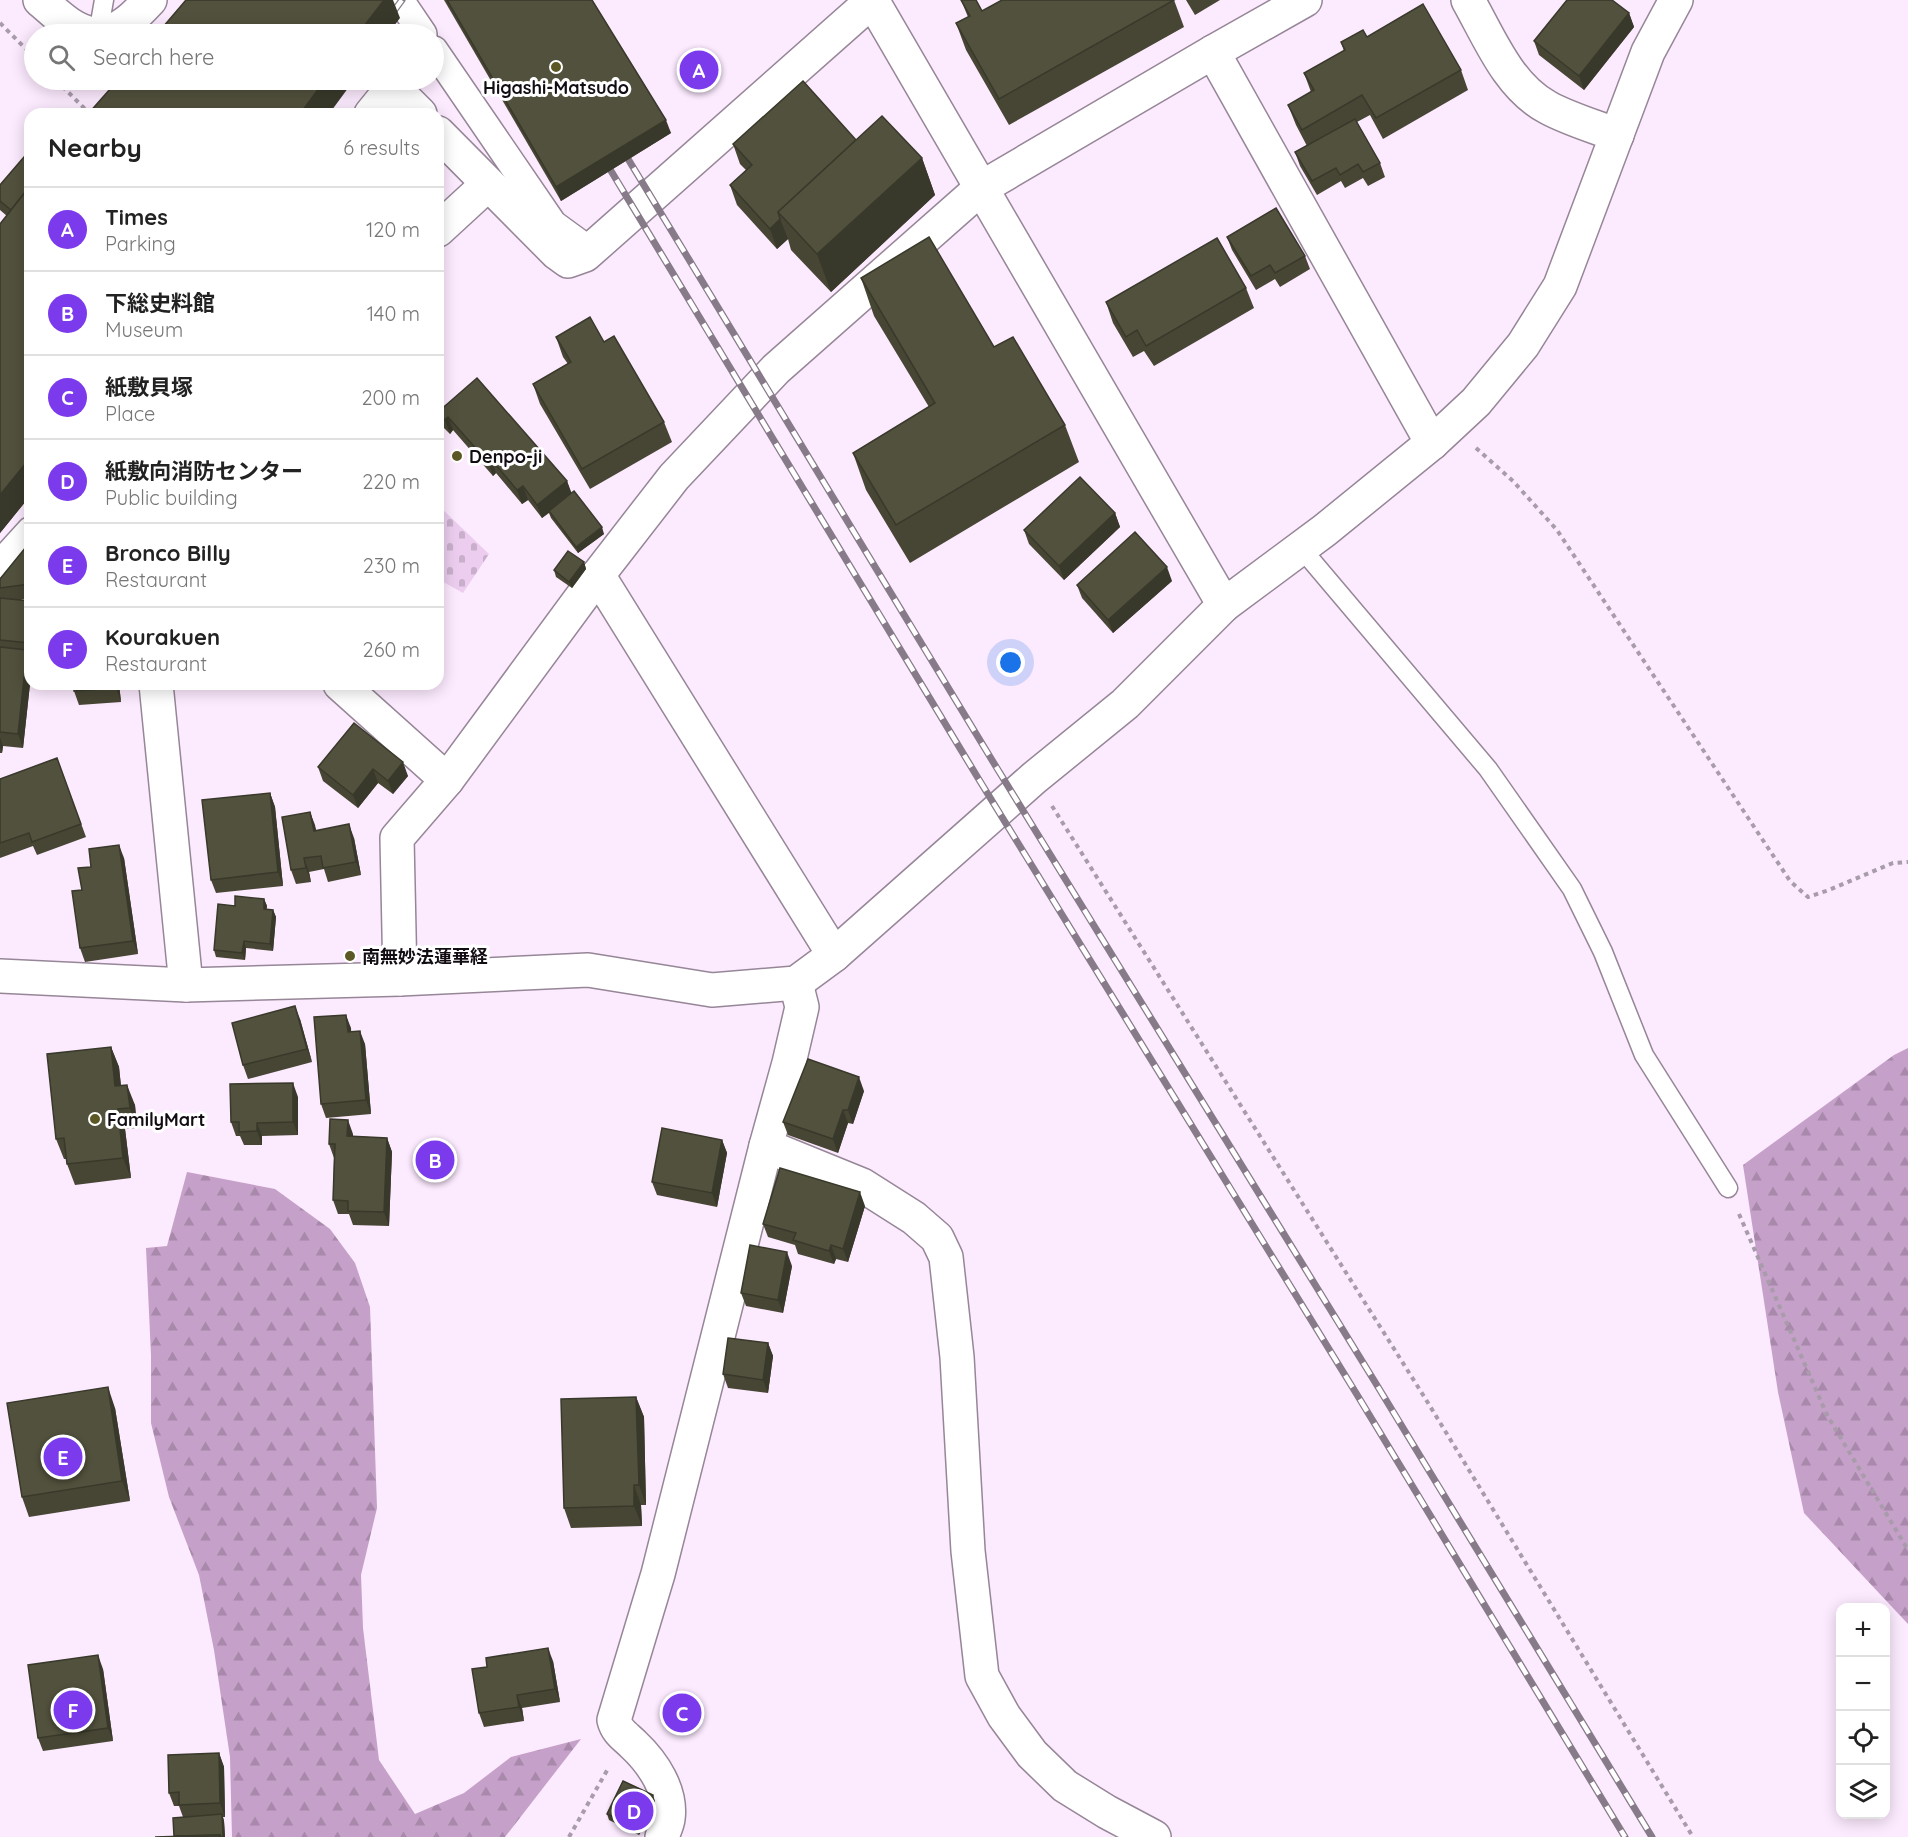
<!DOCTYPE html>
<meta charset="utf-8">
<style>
:root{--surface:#fff;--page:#f2f2f2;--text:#222;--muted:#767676;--line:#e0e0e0;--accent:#7c3aed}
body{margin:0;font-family:Quicksand,"Noto Sans JP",sans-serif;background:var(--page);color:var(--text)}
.controls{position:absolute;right:18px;bottom:18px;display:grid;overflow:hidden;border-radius:12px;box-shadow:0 3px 15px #0003}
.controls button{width:54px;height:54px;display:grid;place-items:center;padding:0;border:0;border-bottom:2px solid var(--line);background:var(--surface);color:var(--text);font:30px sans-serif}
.you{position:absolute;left:1011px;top:663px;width:21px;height:21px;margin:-15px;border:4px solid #fff;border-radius:50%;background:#1a73e8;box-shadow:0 0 0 9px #1a73e833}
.badge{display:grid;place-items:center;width:39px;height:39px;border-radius:50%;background:var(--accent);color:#fff;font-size:20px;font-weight:700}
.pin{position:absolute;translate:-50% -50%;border:3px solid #fff;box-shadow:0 2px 6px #0006}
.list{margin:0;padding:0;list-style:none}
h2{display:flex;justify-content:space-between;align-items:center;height:78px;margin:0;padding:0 24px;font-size:26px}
h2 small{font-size:20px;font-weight:400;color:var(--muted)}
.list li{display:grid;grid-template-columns:39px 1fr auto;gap:18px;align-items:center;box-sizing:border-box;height:84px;padding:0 24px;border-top:2px solid var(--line)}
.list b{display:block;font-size:22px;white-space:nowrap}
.list p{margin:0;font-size:20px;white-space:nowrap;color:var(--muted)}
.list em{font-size:20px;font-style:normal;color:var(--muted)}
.icon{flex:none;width:33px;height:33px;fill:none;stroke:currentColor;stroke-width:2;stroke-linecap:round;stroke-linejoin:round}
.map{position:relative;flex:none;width:1908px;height:1837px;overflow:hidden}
.search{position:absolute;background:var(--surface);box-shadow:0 3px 15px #0003;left:24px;top:24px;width:420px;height:66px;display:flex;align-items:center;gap:15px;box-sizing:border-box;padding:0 21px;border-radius:33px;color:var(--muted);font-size:22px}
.panel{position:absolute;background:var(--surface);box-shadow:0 3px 15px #0003;left:24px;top:108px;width:420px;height:582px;border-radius:18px}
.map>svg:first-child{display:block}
</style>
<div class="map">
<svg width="1908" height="1837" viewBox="0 0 1908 1837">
<defs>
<pattern id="forest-firs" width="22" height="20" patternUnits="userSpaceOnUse" patternTransform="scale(1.5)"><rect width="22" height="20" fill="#c5a0c8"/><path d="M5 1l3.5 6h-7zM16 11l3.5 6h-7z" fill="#a889ab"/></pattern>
<pattern id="cemetery-stones" width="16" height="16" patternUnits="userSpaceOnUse" patternTransform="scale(1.5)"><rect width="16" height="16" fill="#eccdef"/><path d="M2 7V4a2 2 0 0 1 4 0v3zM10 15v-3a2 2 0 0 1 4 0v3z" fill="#c9afcc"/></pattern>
</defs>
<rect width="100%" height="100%" fill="#fceafe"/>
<g fill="url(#forest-firs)">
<polygon points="1908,1048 1908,1624 1804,1513 1778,1392 1743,1165 1894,1055"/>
<polygon points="187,1172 275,1189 330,1229 355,1263 370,1307 377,1508 361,1575 363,1628 379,1760 415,1814 464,1793 511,1757 581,1739 505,1837 232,1837 230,1757 214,1650 199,1575 169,1497 151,1423 151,1355 146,1248 167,1246"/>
</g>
<polygon fill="url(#cemetery-stones)" points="438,505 489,554 463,593 438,579"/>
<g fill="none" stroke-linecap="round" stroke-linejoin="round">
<g stroke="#968697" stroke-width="21">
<g id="service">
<polyline points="98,34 104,0"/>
<polyline points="1301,548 1488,769 1572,889 1603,952 1644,1055 1728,1188"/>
</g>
</g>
<g stroke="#968697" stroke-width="30">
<g id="pedestrian">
<polyline points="400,0 423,34"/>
<polyline points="434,50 553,224 590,251"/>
<polyline points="0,564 30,531"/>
</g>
</g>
<g stroke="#968697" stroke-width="36">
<g id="minor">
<path d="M40,0C57,14 71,30 93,34"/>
<path d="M1468,0C1489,37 1508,86 1547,107C1566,118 1596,127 1617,135"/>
<path d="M102,34C123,29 135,16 150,0"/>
<polyline points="1213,52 1432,443"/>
<polyline points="438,230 488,184"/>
<polyline points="598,575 834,955"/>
<polyline points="340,684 447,780"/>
<polyline points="0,976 186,985 400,979 588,970 712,990 796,983 834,955 1034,778 1125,704 1224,605 1325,530 1432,443 1476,402 1523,345 1560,286 1648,52 1676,0"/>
<polyline points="400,979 397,838 447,780 598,575 674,477 776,369 981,188 1213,52 1305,0"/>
<polyline points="766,1146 862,1185 914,1218 937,1238 946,1257 957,1357 968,1551 982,1676 1004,1716 1032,1754 1065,1786 1107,1812 1154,1837"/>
<path d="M662,1837C664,1831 667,1825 668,1819C672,1791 653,1763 634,1745C625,1736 617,1732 614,1720L658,1574L766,1146L789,1063L802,1007L796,983"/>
</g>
</g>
<g stroke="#968697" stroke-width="36">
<g id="tertiary">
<polyline points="872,0 1224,605"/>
<polyline points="371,114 384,98 393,92 402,96 420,114"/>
<polyline points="438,133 557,253 568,261 585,255 873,0"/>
<polyline points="156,684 186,985"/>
</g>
</g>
<g stroke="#a89baa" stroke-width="4" stroke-dasharray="4.5 4.5" stroke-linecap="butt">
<polyline points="0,23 34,57"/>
<polyline points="56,80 90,114"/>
<polyline points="1476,448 1513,481 1557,530 1790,881 1808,897 1829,890 1893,863 1908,862"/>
<polyline points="1052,806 1425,1398 1693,1837"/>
<polyline points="1739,1214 1827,1415 1908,1550"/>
<polyline points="569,1837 609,1767"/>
</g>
<use href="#service" stroke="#fff" stroke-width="18"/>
<use href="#pedestrian" stroke="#fff" stroke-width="27"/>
<use href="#minor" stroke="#fff" stroke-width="33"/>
<use href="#tertiary" stroke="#fff" stroke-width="33"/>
<g stroke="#887b89" stroke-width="7">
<g id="rail">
<polyline points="377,34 402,0"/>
<polyline points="619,144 995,765 1375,1382 1652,1837"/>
<polyline points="602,156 978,778 1356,1393 1625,1837"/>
</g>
</g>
<use href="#rail" stroke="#fff" stroke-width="4.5" stroke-dasharray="14" stroke-linecap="butt"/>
</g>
<g fill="#474634">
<polygon points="444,0 592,0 671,133 561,201"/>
<polygon points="961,0 982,11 1174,0 1184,27 1009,125 966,50 956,23 968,17"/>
<polygon points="1186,0 1220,0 1195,15"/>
<polygon points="1629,13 1634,27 1584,90 1539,55 1534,41"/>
<polygon points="1367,37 1461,70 1468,90 1383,139 1370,115 1357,122 1380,163 1385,177 1368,186 1363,178 1345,188 1341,181 1317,195 1300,166 1295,152 1307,146 1296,125 1288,105 1311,92 1304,73 1344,51 1341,42"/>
<polygon points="856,140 922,158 935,195 831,292 791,250 788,239 777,249 737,205 730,185 746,170 740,164 733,144"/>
<polygon points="30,150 30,496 0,533 0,224 7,216 0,210 0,185"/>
<polygon points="1227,237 1305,256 1310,269 1280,287 1275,279 1256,290 1232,250"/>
<polygon points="861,278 1065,425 1079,462 910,563 866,490 853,453 929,407 874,316"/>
<polygon points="1246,288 1254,308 1154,366 1144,351 1133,357 1113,323 1106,302"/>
<polygon points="556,337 604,342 664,422 672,442 590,489 540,404 533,384 568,364 563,357"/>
<polygon points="438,412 567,481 571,494 604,534 578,553 551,518 549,513 542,518 528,500 522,504 496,473 493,476 453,430 450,434 442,426"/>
<polygon points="1115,513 1120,527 1064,580 1029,544 1024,530"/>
<polygon points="30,542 30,598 20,600 30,601 30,684 23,748 3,746 2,753 0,753 0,579"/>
<polygon points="584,562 586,569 572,588 556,577 554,570"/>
<polygon points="1172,581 1113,633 1082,598 1077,585"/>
<polygon points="119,684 121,702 79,705 74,691"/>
<polygon points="354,723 408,776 393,794 378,783 358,808 323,781 318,767"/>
<polygon points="57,758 86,837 37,855 33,846 0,858 0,779"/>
<polygon points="270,793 275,807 283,886 216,893 211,880"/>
<polygon points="310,812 316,830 354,838 361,875 328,882 324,869 309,872 311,882 296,884 291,870"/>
<polygon points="124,858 138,954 85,962 80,948 82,890 91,867"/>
<polygon points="264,899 267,906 266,910 273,910 276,917 273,951 246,948 245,960 216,957 214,950 235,906"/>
<polygon points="300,1019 312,1062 248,1079 243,1065"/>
<polygon points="351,1028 351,1032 365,1044 371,1114 326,1118 321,1104"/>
<polygon points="111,1047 119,1067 121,1086 135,1105 137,1128 125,1129 131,1178 75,1185 67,1164 67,1159 64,1159 56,1139"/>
<polygon points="864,1091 853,1124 848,1123 838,1153 788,1135 783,1122"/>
<polygon points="298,1097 298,1135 262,1136 262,1145 244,1145 240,1136 236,1136 231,1122"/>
<polygon points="353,1134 353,1136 387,1138 392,1152 389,1226 353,1225 349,1214 338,1214 333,1200 334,1158 329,1144"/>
<polygon points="722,1140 727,1153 717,1207 657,1195 652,1182"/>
<polygon points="865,1206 848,1262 836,1259 834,1264 798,1254 795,1245 768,1237 763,1224"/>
<polygon points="792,1266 783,1313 746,1306 741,1293"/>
<polygon points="768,1343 773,1356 768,1393 728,1388 723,1374"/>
<polygon points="636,1397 644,1417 646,1505 641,1505 642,1526 571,1528 564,1508"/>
<polygon points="115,1408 130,1501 29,1517 22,1497"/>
<polygon points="553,1661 560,1702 522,1708 524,1721 484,1727 479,1713"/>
<polygon points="103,1669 113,1741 43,1751 38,1738"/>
<polygon points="219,1753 224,1767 225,1817 223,1817 224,1821 225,1837 155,1837 174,1836 183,1817 179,1806 174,1806 169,1793"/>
<polygon points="653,1795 655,1802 639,1835 609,1820 607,1814"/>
</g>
<g fill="#39392b">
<polygon points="384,0 393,0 400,18 388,34 358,34"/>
<polygon points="1629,13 1634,27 1584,90 1579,76"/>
<polygon points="325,80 354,80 329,114 300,114"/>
<polygon points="666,120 671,133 561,201 556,187"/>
<polygon points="922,158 935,195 831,292 817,254"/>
<polygon points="780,219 788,239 777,249 770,229"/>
<polygon points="448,417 453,430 450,434 445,420"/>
<polygon points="30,458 30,496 0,533 0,495"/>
<polygon points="491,459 496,473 493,476 488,462"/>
<polygon points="567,481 572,494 542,518 537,505"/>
<polygon points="523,486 528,500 522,504 517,490"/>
<polygon points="1115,513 1120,527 1064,580 1059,566"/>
<polygon points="602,527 604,534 578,553 576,547"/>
<polygon points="584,562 586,569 572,588 569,582"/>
<polygon points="1167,567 1172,581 1113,633 1108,620"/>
<polygon points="27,650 30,657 30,684 23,748 18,734"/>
<polygon points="115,684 119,684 121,702 116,688"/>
<polygon points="0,737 3,746 2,753 0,747"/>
<polygon points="403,762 408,776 393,794 388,781"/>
<polygon points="373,769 378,783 358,808 353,795"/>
<polygon points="270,793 275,807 283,886 278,872"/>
<polygon points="310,812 315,825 319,844 314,831"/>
<polygon points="349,824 354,838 361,875 356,862"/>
<polygon points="119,845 124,858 138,954 133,941"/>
<polygon points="304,858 309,872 311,882 306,868"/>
<polygon points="264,899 267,906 266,916 264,909"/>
<polygon points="273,910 276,917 273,951 270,944"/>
<polygon points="244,941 246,948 245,960 242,953"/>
<polygon points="295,1006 300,1019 312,1062 307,1049"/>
<polygon points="346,1015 351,1028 352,1046 348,1032"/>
<polygon points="360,1031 365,1044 371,1114 366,1100"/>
<polygon points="111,1047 119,1067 123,1106 115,1086"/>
<polygon points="859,1077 864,1091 853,1124 848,1110"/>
<polygon points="293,1083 298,1097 298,1135 293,1122"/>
<polygon points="127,1085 135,1105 137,1128 130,1108"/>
<polygon points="118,1109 125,1129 131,1178 123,1158"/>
<polygon points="843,1110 848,1123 838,1153 833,1139"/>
<polygon points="348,1120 353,1134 352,1150 347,1136"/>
<polygon points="257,1123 262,1136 262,1145 257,1131"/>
<polygon points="387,1138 392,1152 389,1226 384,1212"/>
<polygon points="722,1140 727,1153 717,1207 712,1193"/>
<polygon points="860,1192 865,1206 848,1262 843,1249"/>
<polygon points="831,1245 836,1259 834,1264 829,1251"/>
<polygon points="787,1252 792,1266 783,1313 778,1300"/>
<polygon points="768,1343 773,1356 768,1393 763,1380"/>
<polygon points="108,1387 115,1408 130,1501 122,1481"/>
<polygon points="636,1397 644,1417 646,1505 639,1485"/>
<polygon points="634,1485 641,1505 642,1526 634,1506"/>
<polygon points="548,1648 553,1661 560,1702 555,1689"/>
<polygon points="98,1655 103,1669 113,1741 108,1728"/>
<polygon points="517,1695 522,1708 524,1721 519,1707"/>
<polygon points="219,1753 224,1767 225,1817 220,1803"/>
<polygon points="653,1795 655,1802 639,1835 637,1828"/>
<polygon points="222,1814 224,1821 225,1837 223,1837"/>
</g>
<g fill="#52513d" stroke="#39392b" stroke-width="1.5">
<polygon points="186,0 384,0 358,34 157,34"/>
<polygon points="447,0 592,0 666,120 556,187"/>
<polygon points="961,0 976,0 982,11 1002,0 1174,0 999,99 956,23 970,16"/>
<polygon points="1567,0 1612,0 1629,13 1579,76 1534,41"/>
<polygon points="1423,4 1461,70 1376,118 1362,95 1302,130 1288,105 1314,90 1304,73 1345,50 1341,42 1363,30 1367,37"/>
<polygon points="118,80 325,80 300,114 88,114"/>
<polygon points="803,81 856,140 778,212 780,219 770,229 730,185 752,165 733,144"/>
<polygon points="882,116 922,158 817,254 778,212"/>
<polygon points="1355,119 1380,163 1363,172 1358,164 1340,175 1336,168 1312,181 1295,152"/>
<polygon points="30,150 30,186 11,210 0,201 0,185"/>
<polygon points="30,186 30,458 0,495 0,224"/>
<polygon points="1276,208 1305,256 1275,273 1270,265 1251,276 1227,237"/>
<polygon points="929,237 994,347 1013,337 1065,425 896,525 853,453 935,403 861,278"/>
<polygon points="1217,238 1246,288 1146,346 1137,330 1126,337 1106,302"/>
<polygon points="590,317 604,342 614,336 664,422 582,469 533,384 571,362 556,337"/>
<polygon points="477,378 567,481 537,505 523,486 517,490 491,459 488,462 448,417 445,420 438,413 438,412"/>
<polygon points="1080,477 1115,513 1059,566 1024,530"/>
<polygon points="574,491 602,527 576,547 549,511"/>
<polygon points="1135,532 1167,567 1108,620 1077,585"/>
<polygon points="30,542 30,584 0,588 0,579"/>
<polygon points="568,551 584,562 569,582 554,570"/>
<polygon points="0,598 30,601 30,643 0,640"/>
<polygon points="0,647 27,650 18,734 0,732"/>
<polygon points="74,684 115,684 116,688 74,691"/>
<polygon points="354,723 403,762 388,781 373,769 353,795 318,767"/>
<polygon points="57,758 81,824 32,842 29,833 0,843 0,779"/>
<polygon points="270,793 278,872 211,880 202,800"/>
<polygon points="310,812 314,831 349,824 356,862 323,868 321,856 304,858 306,868 291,870 282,817"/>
<polygon points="119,845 133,941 80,948 72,891 82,890 78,868 91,867 89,849"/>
<polygon points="235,896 264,899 264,909 273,910 270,944 244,941 242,953 214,950 218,904 235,906"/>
<polygon points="295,1006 307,1049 243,1065 232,1023"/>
<polygon points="346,1015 348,1032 360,1031 366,1100 321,1104 314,1017"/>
<polygon points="111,1047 115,1086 127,1085 130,1108 118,1109 123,1158 67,1164 64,1138 56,1139 47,1054"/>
<polygon points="808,1059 859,1077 848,1110 843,1110 833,1139 783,1122"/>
<polygon points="293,1083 293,1122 257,1123 257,1131 239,1132 239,1122 231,1122 230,1084"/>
<polygon points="330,1119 348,1120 347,1136 387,1138 384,1212 348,1211 348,1201 333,1200 335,1144 329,1144"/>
<polygon points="662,1128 722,1140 712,1193 652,1182"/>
<polygon points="780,1168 860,1192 843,1249 831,1245 829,1251 793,1240 796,1233 763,1224"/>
<polygon points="750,1245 787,1252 778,1300 741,1293"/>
<polygon points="728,1338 768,1343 763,1380 723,1374"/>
<polygon points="108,1387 122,1481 22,1497 7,1403"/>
<polygon points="636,1397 639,1485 634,1485 634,1506 564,1508 561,1399"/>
<polygon points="548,1648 555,1689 517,1695 519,1707 479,1713 472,1669 487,1667 486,1658"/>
<polygon points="98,1655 108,1728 38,1738 28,1665"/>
<polygon points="219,1753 220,1803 179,1805 179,1792 169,1793 168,1755"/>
<polygon points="623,1781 653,1795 637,1828 607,1814"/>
<polygon points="222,1814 223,1837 221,1837 220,1835 174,1836 173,1818"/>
<polygon points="220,1835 220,1837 155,1837"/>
</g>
<g fill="#5c5825" stroke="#fff" stroke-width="2">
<circle cx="556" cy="67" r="6"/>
<circle cx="457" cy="456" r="6"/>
<circle cx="350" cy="956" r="6"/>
<circle cx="95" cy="1119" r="6"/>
</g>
<g text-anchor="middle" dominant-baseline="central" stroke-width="6" stroke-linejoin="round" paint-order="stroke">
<g font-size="18" font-weight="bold" fill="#120c13" stroke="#fff" text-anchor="start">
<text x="556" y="87" text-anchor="middle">Higashi-Matsudo</text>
<text x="469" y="456">Denpo-ji</text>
<text x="362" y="956">南無妙法蓮華経</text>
<text x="107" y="1119">FamilyMart</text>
</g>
</g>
</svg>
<div class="controls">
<button>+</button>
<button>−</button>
<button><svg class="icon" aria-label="locate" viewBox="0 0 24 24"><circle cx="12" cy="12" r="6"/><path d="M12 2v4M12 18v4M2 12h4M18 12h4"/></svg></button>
<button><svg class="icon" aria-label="layers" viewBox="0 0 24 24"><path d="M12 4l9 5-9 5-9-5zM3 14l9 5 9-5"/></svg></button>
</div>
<div class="you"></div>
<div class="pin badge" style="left:699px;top:70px">A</div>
<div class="pin badge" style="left:435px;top:1160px">B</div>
<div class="pin badge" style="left:682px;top:1713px">C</div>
<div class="pin badge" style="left:634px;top:1811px">D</div>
<div class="pin badge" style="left:63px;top:1457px">E</div>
<div class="pin badge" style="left:73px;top:1710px">F</div>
<div class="search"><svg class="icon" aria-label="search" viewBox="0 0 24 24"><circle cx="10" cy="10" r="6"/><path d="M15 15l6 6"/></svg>Search here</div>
<section class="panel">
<h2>Nearby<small>6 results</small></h2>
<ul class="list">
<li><span class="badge">A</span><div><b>Times</b><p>Parking</p></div><em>120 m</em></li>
<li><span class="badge">B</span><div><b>下総史料館</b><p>Museum</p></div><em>140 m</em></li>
<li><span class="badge">C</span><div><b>紙敷貝塚</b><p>Place</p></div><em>200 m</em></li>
<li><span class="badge">D</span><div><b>紙敷向消防センター</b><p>Public building</p></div><em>220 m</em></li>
<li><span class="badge">E</span><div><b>Bronco Billy</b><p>Restaurant</p></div><em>230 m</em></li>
<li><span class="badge">F</span><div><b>Kourakuen</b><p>Restaurant</p></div><em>260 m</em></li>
</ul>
</section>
</div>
